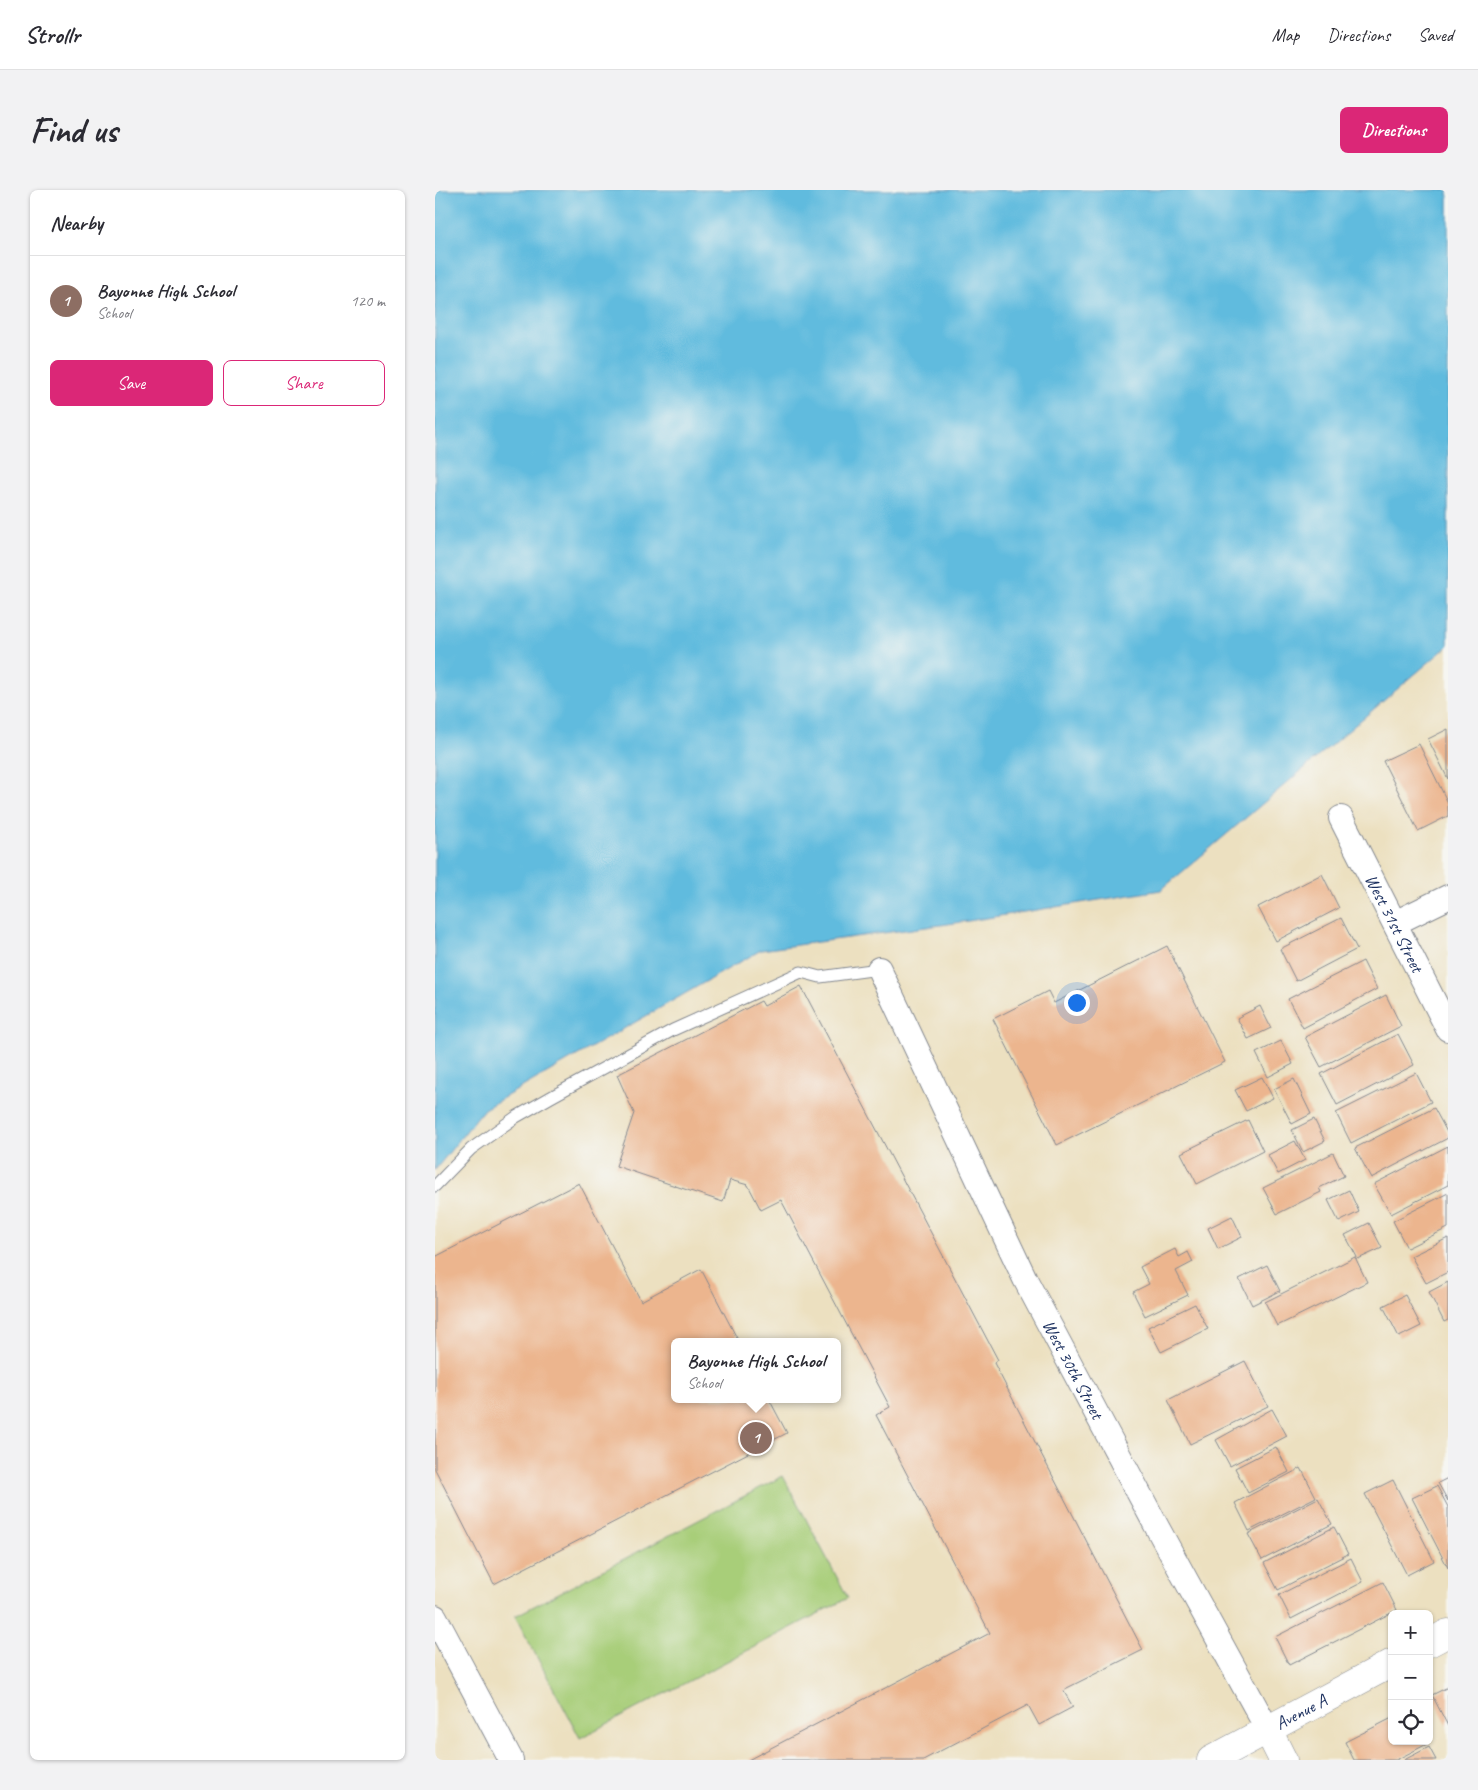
<!DOCTYPE html>
<meta charset="utf-8">
<style>
:root{--surface:#fff;--page:#f2f2f3;--text:#2b2b33;--muted:#7c7c81;--line:#e1e1e2;--accent:#db2777}
body{margin:0;font-family:Caveat,sans-serif;background:var(--page);color:var(--text)}
.controls{position:absolute;right:15px;bottom:15px;display:grid;overflow:hidden;border-radius:8px;box-shadow:0 1px 4px #0004}
.controls button{width:45px;height:45px;display:grid;place-items:center;padding:0;border:0;border-bottom:1px solid var(--line);background:var(--surface);color:var(--text);font:25px sans-serif}
.you{position:absolute;left:641px;top:812px;width:18px;height:18px;margin:-12px;border:4px solid #fff;border-radius:50%;background:#1a73e8;box-shadow:0 0 0 8px #1a73e833}
.badge{display:grid;place-items:center;width:32px;height:32px;border-radius:50%;background:var(--accent);color:#fff;font-size:16px;font-weight:700}
.pin{position:absolute;translate:-50% -50%;border:2px solid #fff;box-shadow:0 1px 5px #0006}
.popup{position:absolute;left:236px;top:1148px;width:170px;height:65px;box-sizing:border-box;display:grid;place-content:center;border-radius:8px;background:var(--surface);filter:drop-shadow(0 1px 4px #0005);font-size:16px;white-space:nowrap;color:var(--muted)}
.popup b{font-size:19px;color:var(--text)}
.popup::after{content:'';position:absolute;left:50%;top:100%;margin-left:-10px;border:10px solid transparent;border-top-color:var(--surface)}
.list{margin:0;padding:0;list-style:none}
h2{display:flex;justify-content:space-between;align-items:center;height:65px;margin:0;padding:0 20px;font-size:21px}
h2 small{font-size:16px;font-weight:400;color:var(--muted)}
.list li{display:grid;grid-template-columns:32px 1fr auto;gap:15px;align-items:center;box-sizing:border-box;height:90px;padding:0 20px;border-top:1px solid var(--line)}
.list b{display:block;font-size:19px;white-space:nowrap}
.list p{margin:0;font-size:16px;white-space:nowrap;color:var(--muted)}
.list em{font-size:16px;font-style:normal;color:var(--muted)}
.actions{display:flex;gap:10px;padding:15px 20px}
.actions a{flex:1;padding:11px 0;border:1px solid var(--accent);border-radius:8px;text-align:center;font-size:18px;color:var(--accent)}
.actions .main{background:var(--accent);color:#fff}
.icon{flex:none;width:28px;height:28px;fill:none;stroke:currentColor;stroke-width:2;stroke-linecap:round;stroke-linejoin:round}
.map{position:relative;flex:none;width:1013px;height:1570px;overflow:hidden;border-radius:8px}
header{display:flex;align-items:center;gap:30px;box-sizing:border-box;height:70px;padding:0 25px;background:var(--surface);border-bottom:1px solid var(--line)}
header strong{font-size:24px}
nav{display:flex;gap:28px;margin-inline-start:auto;font-size:18px}
.intro{display:flex;align-items:center;justify-content:space-between;box-sizing:border-box;height:120px;padding:0 30px}
h1{margin:0;font-size:35px}
.button{padding:12px 22px;border-radius:8px;background:var(--accent);color:#fff;font-size:18px;font-weight:700}
main{display:flex;gap:30px;padding:0 30px}
aside{flex:1;background:var(--surface);border-radius:8px;box-shadow:0 1px 4px #0004}
.map>svg:first-child{display:block}
</style>
<header>
<strong>Strollr</strong>
<nav><a>Map</a><a>Directions</a><a>Saved</a></nav>
</header>
<div class="intro"><h1>Find us</h1><a class="button">Directions</a></div>
<main>
<aside>
<h2>Nearby<small></small></h2>
<ul class="list">
<li><span class="badge" style="background:#8d6e63">1</span><div><b>Bayonne High School</b><p>School</p></div><em>120 m</em></li>
</ul>
<div class="actions"><a class="main">Save</a><a>Share</a></div>
</aside>
<div class="map">
<svg width="1013" height="1570" viewBox="0 0 1013 1570">
<rect width="100%" height="100%" fill="#f6f6f2"/>
<filter id="ink" filterUnits="userSpaceOnUse"><feTurbulence type="fractalNoise" baseFrequency=".02" numOctaves="2"/><feDisplacementMap in="SourceGraphic" scale="10" xChannelSelector="R" yChannelSelector="G"/><feConvolveMatrix kernelMatrix="1 2 1 2 8 2 1 2 1" color-interpolation-filters="sRGB"/></filter>
<filter id="wash" filterUnits="userSpaceOnUse"><feTurbulence type="fractalNoise" baseFrequency=".0096" numOctaves="4" result="noise"/><feDisplacementMap in="SourceGraphic" scale="20" xChannelSelector="R" yChannelSelector="G"/><feGaussianBlur stdDeviation="1.12" result="paint"/><feColorMatrix in="noise" values="0 0 0 0 0 0 0 0 0 0 0 0 0 0 0 0 0 1.4 0 .05"/><feComposite in="paint" operator="in"/></filter>
<g filter="url(#wash)">
<rect width="100%" height="100%" fill="#ece0c0"/>
<polygon fill="#a8ce79" stroke="#627e6c" points="348,1286 413,1408 145,1548 80,1426"/>
<polygon fill="#60bbde" stroke="#3e759e" points="0,0 1013,0 1013,456 726,700 527,732 326,760 49,919 0,980"/>
<g id="blocks">
<g fill="#ecb58e">
<polygon points="1013,539 1013,589 993,549"/>
<polygon points="984,554 1013,613 1013,626 983,641 948,571"/>
<polygon points="887,684 904,718 841,751 823,717"/>
<polygon points="906,728 922,759 861,791 845,759"/>
<polygon points="732,756 790,872 622,955 558,829 613,801 619,813"/>
<polygon points="928,771 942,799 868,838 853,809"/>
<polygon points="366,796 563,1170 559,1173 708,1460 628,1500 638,1517 604,1535 593,1515 488,1570 313,1570 555,1443 441,1225 455,1217 346,1010 326,1020 313,995 295,990 288,1012 181,976 199,923 182,885 326,811 329,816"/>
<polygon points="951,805 966,836 886,877 870,847"/>
<polygon points="825,816 836,838 813,849 802,828"/>
<polygon points="963,844 979,875 902,915 886,884"/>
<polygon points="846,851 858,874 833,887 821,863"/>
<polygon points="981,883 996,912 916,953 901,923"/>
<polygon points="827,887 838,908 811,921 800,900"/>
<polygon points="859,889 876,924 857,934 839,899"/>
<polygon points="999,918 1013,944 1013,948 936,988 920,958"/>
<polygon points="879,929 890,951 868,962 857,940"/>
<polygon points="813,930 828,961 762,994 746,963"/>
<polygon points="860,951 870,970 843,984 833,965"/>
<polygon points="1013,956 1013,995 956,1024 939,994"/>
<polygon points="898,963 909,986 884,998 886,1002 842,1024 828,998"/>
<polygon points="144,993 206,1111 266,1079 304,1152 240,1152 240,1209 334,1209 352,1243 59,1394 0,1279 0,1067"/>
<polygon points="914,1000 924,1022 904,1032 893,1010"/>
<polygon points="1013,1003 1013,1038 972,1058 958,1031"/>
<polygon points="797,1026 807,1047 783,1059 773,1038"/>
<polygon points="934,1033 947,1058 923,1069 910,1045"/>
<polygon points="1013,1048 1013,1082 991,1093 976,1066"/>
<polygon points="740,1059 744,1067 753,1062 758,1072 741,1081 753,1105 710,1126 698,1102 714,1094 705,1077"/>
<polygon points="920,1067 932,1092 842,1136 830,1112"/>
<polygon points="832,1075 845,1101 817,1115 804,1089"/>
<polygon points="1013,1092 1013,1130 1009,1132 994,1102"/>
<polygon points="970,1105 986,1136 964,1147 948,1116"/>
<polygon points="760,1114 773,1139 726,1162 713,1137"/>
<polygon points="810,1171 833,1216 755,1254 733,1210"/>
<polygon points="837,1219 852,1246 795,1276 781,1250"/>
<polygon points="841,1257 854,1282 813,1303 800,1278"/>
<polygon points="866,1278 881,1307 814,1341 800,1313"/>
<polygon points="1013,1288 1013,1311 1003,1293"/>
<polygon points="958,1290 999,1371 972,1385 930,1304"/>
<polygon points="1002,1296 1013,1317 1013,1378 977,1308"/>
<polygon points="883,1308 897,1334 827,1370 813,1344"/>
<polygon points="899,1337 913,1364 843,1400 829,1373"/>
<polygon points="916,1368 928,1392 856,1429 844,1405"/>
<polygon points="948,1392 962,1420 854,1475 840,1447"/>
<polygon points="1013,1497 1013,1536 997,1505"/>
<polygon points="957,1528 957,1551 993,1551 994,1553 961,1570 919,1570 910,1552"/>
<polygon points="994,1557 1001,1570 969,1570"/>
</g>
</g>
</g>
<g filter="url(#ink)">
<use href="#blocks" fill-opacity="0" stroke="#84888f" stroke-width="1"/>
<g fill="none" stroke-linecap="round" stroke-linejoin="round">
<g stroke="#84888f" stroke-width="13">
<polyline id="service" points="0,996 36,959 81,927 116,907 238,840 366,782 385,787 444,779"/>
</g>
<g stroke="#84888f" stroke-width="26">
<g id="minor">
<path id="s1" d="M906,628L1013,839"/>
<polyline points="960,733 1013,707"/>
<path id="s2" d="M444,779L590,1089L723,1339L833,1540"/>
<polyline points="0,1427 76,1570"/>
</g>
</g>
<g stroke="#84888f" stroke-width="29">
<g id="tertiary">
<polyline points="994,1453 1013,1443"/>
<polyline points="833,1540 848,1570"/>
<path id="s3" d="M776,1570L957,1473"/>
</g>
</g>
<use href="#service" stroke="#fff" stroke-width="11"/>
<use href="#minor" stroke="#fff" stroke-width="24"/>
<use href="#tertiary" stroke="#fff" stroke-width="28"/>
</g>
</g>
<g text-anchor="middle" dominant-baseline="central" stroke-width="4" stroke-linejoin="round" paint-order="stroke">
<g font-size="18" fill="#1b2f5e" stroke="#f6f6f2">
<text stroke="none"><textPath href="#s1" startOffset="118">West 31st Street</textPath></text>
<text stroke="none"><textPath href="#s2" startOffset="445">West 30th Street</textPath></text>
<text stroke="none"><textPath href="#s3" startOffset="102">Avenue A</textPath></text>
</g>
</g>
</svg>
<div class="controls">
<button>+</button>
<button>−</button>
<button><svg class="icon" aria-label="locate" viewBox="0 0 24 24"><circle cx="12" cy="12" r="6"/><path d="M12 2v4M12 18v4M2 12h4M18 12h4"/></svg></button>
</div>
<div class="you"></div>
<div class="pin badge" style="left:321px;top:1248px;background:#8d6e63">1</div>
<div class="popup"><b>Bayonne High School</b>School</div>
</div>
</main>
